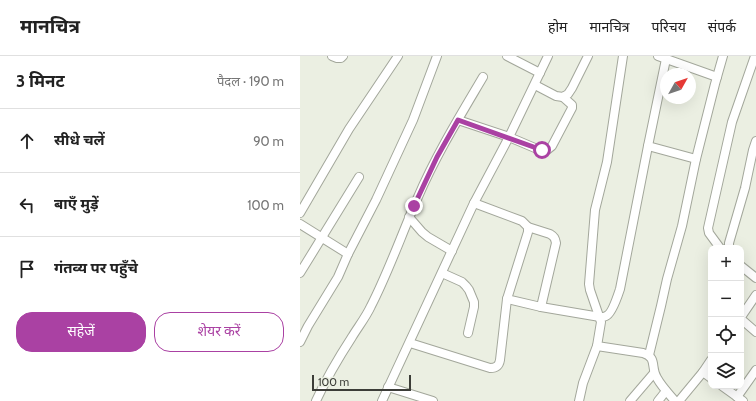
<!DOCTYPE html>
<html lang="hi">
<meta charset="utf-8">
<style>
:root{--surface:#fff;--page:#f6f6f6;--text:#222;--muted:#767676;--line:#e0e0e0;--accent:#aa41a3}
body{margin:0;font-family:Cabin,"Noto Sans Devanagari",sans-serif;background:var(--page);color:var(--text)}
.controls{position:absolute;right:12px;bottom:12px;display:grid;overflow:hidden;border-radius:8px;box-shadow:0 4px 16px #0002}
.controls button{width:36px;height:36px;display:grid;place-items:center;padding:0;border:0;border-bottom:1px solid var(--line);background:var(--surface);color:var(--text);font:20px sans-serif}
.compass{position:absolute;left:360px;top:12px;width:36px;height:36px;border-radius:50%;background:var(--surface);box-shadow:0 4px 16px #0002;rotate:50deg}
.scale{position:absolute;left:12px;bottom:10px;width:99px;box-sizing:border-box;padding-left:4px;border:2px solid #3c3d38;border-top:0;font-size:11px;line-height:14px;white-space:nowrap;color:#3c3d38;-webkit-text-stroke:3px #ebefe2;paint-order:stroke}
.stop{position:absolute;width:12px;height:12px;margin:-9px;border:3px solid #aa41a3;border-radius:50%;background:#fff}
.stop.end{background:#aa41a3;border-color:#fff;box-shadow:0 1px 4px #0008}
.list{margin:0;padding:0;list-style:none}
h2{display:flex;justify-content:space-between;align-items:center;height:52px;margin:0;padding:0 16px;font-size:17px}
h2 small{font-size:13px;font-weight:400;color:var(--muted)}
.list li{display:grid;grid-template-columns:26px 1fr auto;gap:12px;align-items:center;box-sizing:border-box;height:64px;padding:0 16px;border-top:1px solid var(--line)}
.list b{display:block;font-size:15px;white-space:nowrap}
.list em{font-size:13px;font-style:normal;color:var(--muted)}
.actions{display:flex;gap:8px;padding:12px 16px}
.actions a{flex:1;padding:9px 0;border:1px solid var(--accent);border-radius:16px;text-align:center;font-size:14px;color:var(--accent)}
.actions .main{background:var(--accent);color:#fff}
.icon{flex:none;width:22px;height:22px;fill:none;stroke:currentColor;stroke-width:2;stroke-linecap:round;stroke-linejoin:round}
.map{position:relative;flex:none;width:456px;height:345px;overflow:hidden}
header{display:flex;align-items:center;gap:24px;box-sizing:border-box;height:56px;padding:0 20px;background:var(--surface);border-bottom:1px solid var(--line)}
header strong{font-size:19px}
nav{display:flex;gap:22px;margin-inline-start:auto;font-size:14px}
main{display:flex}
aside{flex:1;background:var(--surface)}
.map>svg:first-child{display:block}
</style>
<header>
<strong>मानचित्र</strong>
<nav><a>होम</a><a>मानचित्र</a><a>परिचय</a><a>संपर्क</a></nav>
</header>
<main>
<aside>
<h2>3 मिनट<small>पैदल · 190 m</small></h2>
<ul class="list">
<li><svg class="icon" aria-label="ahead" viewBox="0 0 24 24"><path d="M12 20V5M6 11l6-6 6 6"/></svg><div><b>सीधे चलें</b></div><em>90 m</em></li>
<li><svg class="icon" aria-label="left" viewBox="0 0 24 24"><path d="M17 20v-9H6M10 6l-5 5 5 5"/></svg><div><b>बाएँ मुड़ें</b></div><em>100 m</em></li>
<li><svg class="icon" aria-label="arrive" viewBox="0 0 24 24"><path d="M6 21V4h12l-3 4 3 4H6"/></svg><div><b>गंतव्य पर पहुँचे</b></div></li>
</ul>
<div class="actions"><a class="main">सहेजें</a><a>शेयर करें</a></div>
</aside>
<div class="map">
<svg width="456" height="345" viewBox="0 0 456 345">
<rect width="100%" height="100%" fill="#ebefe2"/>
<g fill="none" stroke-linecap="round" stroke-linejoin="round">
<g stroke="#a3a79b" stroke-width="10">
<g id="street">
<polyline points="32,0 37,2 41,2 43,0"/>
<polyline points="207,0 240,17"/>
<polyline points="358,0 417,21"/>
<polyline points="235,29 256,40 263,41 268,38 272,32 288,0"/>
<polyline points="158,64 209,81 242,95 247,94 252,90 272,52 272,49 263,41"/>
<polyline points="348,90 396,103"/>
<polyline points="0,157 49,73 98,0"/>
<polyline points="109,161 122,176 128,181 152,195"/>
<polyline points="0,168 48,198"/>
<path d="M228,171L250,178C255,181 255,183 256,187L241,251"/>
<polyline points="420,192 409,177 408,172 432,66 455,0"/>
<polyline points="429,192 429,187 445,132 453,94 456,85"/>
<polyline points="441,210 456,222"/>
<polyline points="0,217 59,121"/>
<polyline points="142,217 162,226 166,230 169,234 174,246 174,251 168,277"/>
<path d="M207,243L241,251L300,261C301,261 305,261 306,260C312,258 318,239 320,233L348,90L366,3"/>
<polyline points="441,261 456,239"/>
<polyline points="441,263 456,276"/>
<polyline points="0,286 8,270 38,221 48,198 76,144 113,64 137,0"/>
<path d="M110,287L190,312C196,312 199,310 200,304L207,243L228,176V171L222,165L174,147"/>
<polyline points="297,290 301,266 290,234 289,228 295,154 307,106 323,0"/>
<polyline points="349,299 361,250 367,223 382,170 396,103 415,28 423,0"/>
<polyline points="403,316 411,322"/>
<polyline points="422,330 443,345"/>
<polyline points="88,331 133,345"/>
<polyline points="437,341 456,314"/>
<path d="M16,345C26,323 39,301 52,281C58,271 66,261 71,250C89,215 102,177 118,141C136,99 160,60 183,21"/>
<polyline points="82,345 174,147 209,81 248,0"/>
<path d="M279,345L283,327L297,290L343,297C358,302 350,311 357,322C362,331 369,338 375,345"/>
<polyline points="330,345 354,317"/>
<polyline points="358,345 366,335"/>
<polyline points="379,345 403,316 411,304"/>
</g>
</g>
<use href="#street" stroke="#fff" stroke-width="8"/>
</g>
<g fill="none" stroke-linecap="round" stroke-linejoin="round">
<polyline stroke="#aa41a3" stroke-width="5" points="114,150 137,101 158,64 242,94"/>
</g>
</svg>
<div class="controls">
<button>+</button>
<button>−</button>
<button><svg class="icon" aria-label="locate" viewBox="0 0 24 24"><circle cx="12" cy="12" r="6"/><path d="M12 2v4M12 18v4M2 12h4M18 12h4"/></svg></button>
<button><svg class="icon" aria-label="layers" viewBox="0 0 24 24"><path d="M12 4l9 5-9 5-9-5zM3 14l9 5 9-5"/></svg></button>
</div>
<svg class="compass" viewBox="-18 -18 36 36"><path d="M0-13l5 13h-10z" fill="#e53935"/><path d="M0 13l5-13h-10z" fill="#767676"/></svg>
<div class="scale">100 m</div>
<div class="stop" style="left:242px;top:94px"></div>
<div class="stop end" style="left:114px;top:150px"></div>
</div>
</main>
